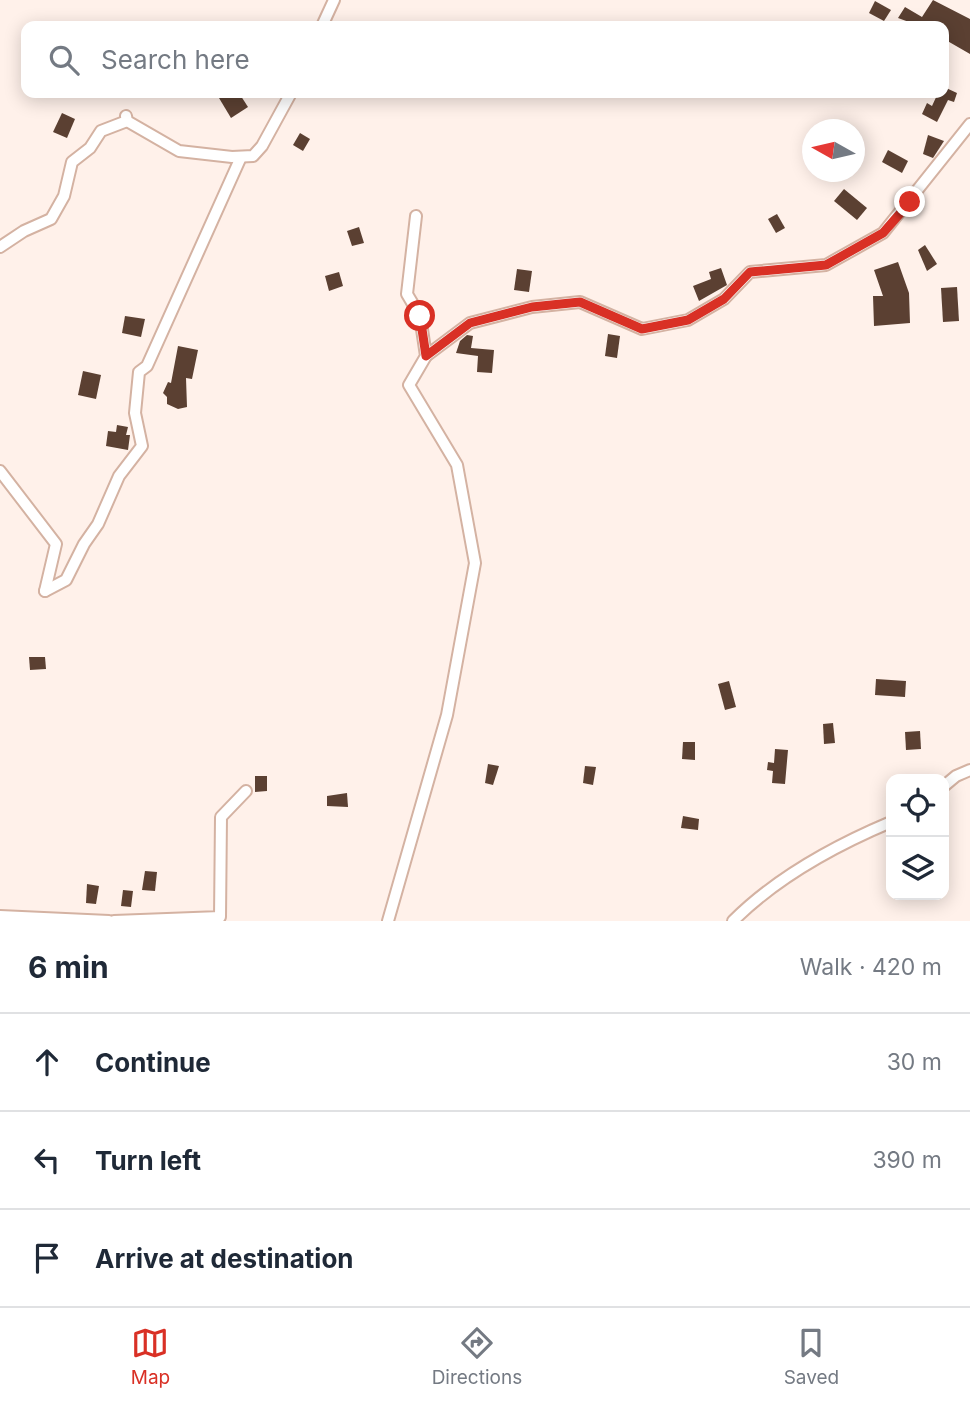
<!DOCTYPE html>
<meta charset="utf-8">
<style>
:root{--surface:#fff;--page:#f6f6f7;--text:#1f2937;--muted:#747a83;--line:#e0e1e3;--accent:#d93025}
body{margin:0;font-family:Inter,sans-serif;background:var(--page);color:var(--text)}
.controls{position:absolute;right:21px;bottom:21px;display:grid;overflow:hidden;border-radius:14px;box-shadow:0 4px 18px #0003}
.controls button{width:63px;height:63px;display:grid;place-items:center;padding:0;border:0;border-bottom:2px solid var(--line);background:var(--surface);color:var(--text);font:35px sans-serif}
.compass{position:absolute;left:802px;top:119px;width:63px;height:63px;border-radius:50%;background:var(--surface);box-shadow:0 4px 18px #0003;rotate:278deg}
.stop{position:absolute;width:21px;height:21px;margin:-16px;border:5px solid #d93025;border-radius:50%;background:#fff}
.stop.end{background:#d93025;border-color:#fff;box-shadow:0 2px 7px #0008}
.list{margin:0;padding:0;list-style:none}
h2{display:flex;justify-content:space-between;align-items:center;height:91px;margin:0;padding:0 28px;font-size:30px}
h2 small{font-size:23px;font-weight:400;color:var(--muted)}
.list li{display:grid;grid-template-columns:46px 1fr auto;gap:21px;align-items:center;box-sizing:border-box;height:98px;padding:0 28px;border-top:2px solid var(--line)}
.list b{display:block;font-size:26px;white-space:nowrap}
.list em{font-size:23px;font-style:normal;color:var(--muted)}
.icon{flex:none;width:38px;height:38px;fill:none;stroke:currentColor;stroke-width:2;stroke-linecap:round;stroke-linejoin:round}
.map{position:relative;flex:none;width:970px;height:921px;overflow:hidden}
.search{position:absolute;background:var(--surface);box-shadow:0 4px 18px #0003;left:21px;right:21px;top:21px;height:77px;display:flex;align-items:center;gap:18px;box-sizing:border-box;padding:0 24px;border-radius:14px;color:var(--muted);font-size:26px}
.sheet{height:385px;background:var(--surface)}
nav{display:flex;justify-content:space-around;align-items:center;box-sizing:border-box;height:98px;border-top:2px solid var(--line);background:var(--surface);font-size:19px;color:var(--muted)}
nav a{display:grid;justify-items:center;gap:4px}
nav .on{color:var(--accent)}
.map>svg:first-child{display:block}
</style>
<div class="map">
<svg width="970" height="921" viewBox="0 0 970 921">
<rect width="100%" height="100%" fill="#fff1ea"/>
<g fill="#5b4032">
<polygon points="933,0 970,19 970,54 944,39 944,26 920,26 898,18 905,7 922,17"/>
<polygon points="875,1 891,10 884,21 869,13"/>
<polygon points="944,87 957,93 954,102 948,100 937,122 922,114 927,103 932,106 938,93 944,93"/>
<polygon points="228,93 239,93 248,107 231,118 219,98"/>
<polygon points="62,113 75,119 67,138 53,132"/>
<polygon points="300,133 310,139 303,151 293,145"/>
<polygon points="928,135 944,141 933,158 923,154"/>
<polygon points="888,150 908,161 902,173 882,162"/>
<polygon points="844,189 867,208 857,220 834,201"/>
<polygon points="777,214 785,228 776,233 768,219"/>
<polygon points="359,227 364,243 352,246 347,231"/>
<polygon points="925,245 937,264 927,271 918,250"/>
<polygon points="898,262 909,293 910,323 874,326 873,296 883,296 874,270"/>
<polygon points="721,268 727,285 699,301 693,286 711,279 709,272"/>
<polygon points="517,269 532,271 529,292 514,290"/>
<polygon points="339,272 343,286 329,291 325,276"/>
<polygon points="957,287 959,321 943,322 941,288"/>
<polygon points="125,316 145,319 141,337 122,333"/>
<polygon points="608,334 620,336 617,358 605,356"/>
<polygon points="467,335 473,336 471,348 494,350 492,373 477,372 478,356 456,353 460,341"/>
<polygon points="178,346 198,350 192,379 186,378 187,407 178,409 167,404 167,397 163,393 168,382 171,383"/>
<polygon points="83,371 101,375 96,399 78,395"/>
<polygon points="117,425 128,427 126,435 130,435 128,450 106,446 108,431 116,432"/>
<polygon points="29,657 45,657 46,669 30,670"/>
<polygon points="876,679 906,681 905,697 875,695"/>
<polygon points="729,681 736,707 725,710 718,684"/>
<polygon points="833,723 835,743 824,744 823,724"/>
<polygon points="920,731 921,749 906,750 905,732"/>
<polygon points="683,742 695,742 695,760 682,759"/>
<polygon points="775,749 788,750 785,784 772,783 773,771 767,770 768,762 774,763"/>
<polygon points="488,764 499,766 493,785 485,783"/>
<polygon points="585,766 596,767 593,785 583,783"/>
<polygon points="255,776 267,776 267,791 255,792"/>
<polygon points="347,793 348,807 327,806 327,796"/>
<polygon points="683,816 699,819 698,830 681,828"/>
<polygon points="145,871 157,872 155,891 142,890"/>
<polygon points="87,884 99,886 96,904 86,903"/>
<polygon points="123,890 133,891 131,907 121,906"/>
</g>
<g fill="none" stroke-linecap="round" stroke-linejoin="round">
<g stroke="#d4b2a2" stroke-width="14">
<g id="street">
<polyline points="322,26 334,0"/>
<polyline points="126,116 127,121 179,151 232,157 253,156 262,146 291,93"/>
<polyline points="0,247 24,231 51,219 64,196 72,162 90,148 101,131 127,121"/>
<polyline points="426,356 470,323 532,307 580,302 642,329 688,320 724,299 750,272 826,265 883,233 970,124"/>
<polyline points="0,471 56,544 45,591"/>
<polyline points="45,591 66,580 84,544 98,524 119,476 142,446 135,413 139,372 147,366 241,157"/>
<polyline points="944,786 956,776 970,770"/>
<polyline points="0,916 109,921"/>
<polyline points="114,921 220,917 221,817 246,791"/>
<polyline points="388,921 447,715 475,563 457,465 409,385 426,356 420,316 407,294 416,216"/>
<path d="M733,921C777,877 834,846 891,822"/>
</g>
</g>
<use href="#street" stroke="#fff" stroke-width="10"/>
</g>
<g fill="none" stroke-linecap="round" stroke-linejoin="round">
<polyline stroke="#d93025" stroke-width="9" points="420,316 426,356 470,323 532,307 580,302 642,329 688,320 724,299 750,272 826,265 883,233 910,202"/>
</g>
</svg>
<div class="controls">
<button><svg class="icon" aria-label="locate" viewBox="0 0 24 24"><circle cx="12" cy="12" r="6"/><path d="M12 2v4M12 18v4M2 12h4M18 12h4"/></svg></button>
<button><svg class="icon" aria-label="layers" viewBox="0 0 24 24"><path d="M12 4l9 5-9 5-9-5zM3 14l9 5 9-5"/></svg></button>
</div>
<svg class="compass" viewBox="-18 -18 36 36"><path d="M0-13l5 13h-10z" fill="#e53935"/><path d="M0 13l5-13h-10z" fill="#747a83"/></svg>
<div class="stop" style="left:420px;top:316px"></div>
<div class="stop end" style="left:910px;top:202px"></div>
<div class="search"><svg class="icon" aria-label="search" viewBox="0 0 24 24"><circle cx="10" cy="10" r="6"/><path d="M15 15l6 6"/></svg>Search here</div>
</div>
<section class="sheet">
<h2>6 min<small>Walk · 420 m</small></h2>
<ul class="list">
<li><svg class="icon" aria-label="ahead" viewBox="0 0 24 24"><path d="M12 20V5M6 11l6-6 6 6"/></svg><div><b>Continue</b></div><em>30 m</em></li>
<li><svg class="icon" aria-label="left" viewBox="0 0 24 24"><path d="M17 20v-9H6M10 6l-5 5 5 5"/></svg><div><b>Turn left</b></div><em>390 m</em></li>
<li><svg class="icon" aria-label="arrive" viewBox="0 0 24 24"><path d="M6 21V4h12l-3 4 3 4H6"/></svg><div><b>Arrive at destination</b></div></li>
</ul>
</section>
<nav>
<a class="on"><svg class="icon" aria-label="map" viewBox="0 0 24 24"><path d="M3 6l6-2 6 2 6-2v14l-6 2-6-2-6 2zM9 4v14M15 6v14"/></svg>Map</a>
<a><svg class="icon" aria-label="directions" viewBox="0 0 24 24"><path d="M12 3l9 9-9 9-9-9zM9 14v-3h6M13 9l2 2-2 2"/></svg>Directions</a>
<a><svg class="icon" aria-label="saved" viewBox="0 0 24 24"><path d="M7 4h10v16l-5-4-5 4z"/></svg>Saved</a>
</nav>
